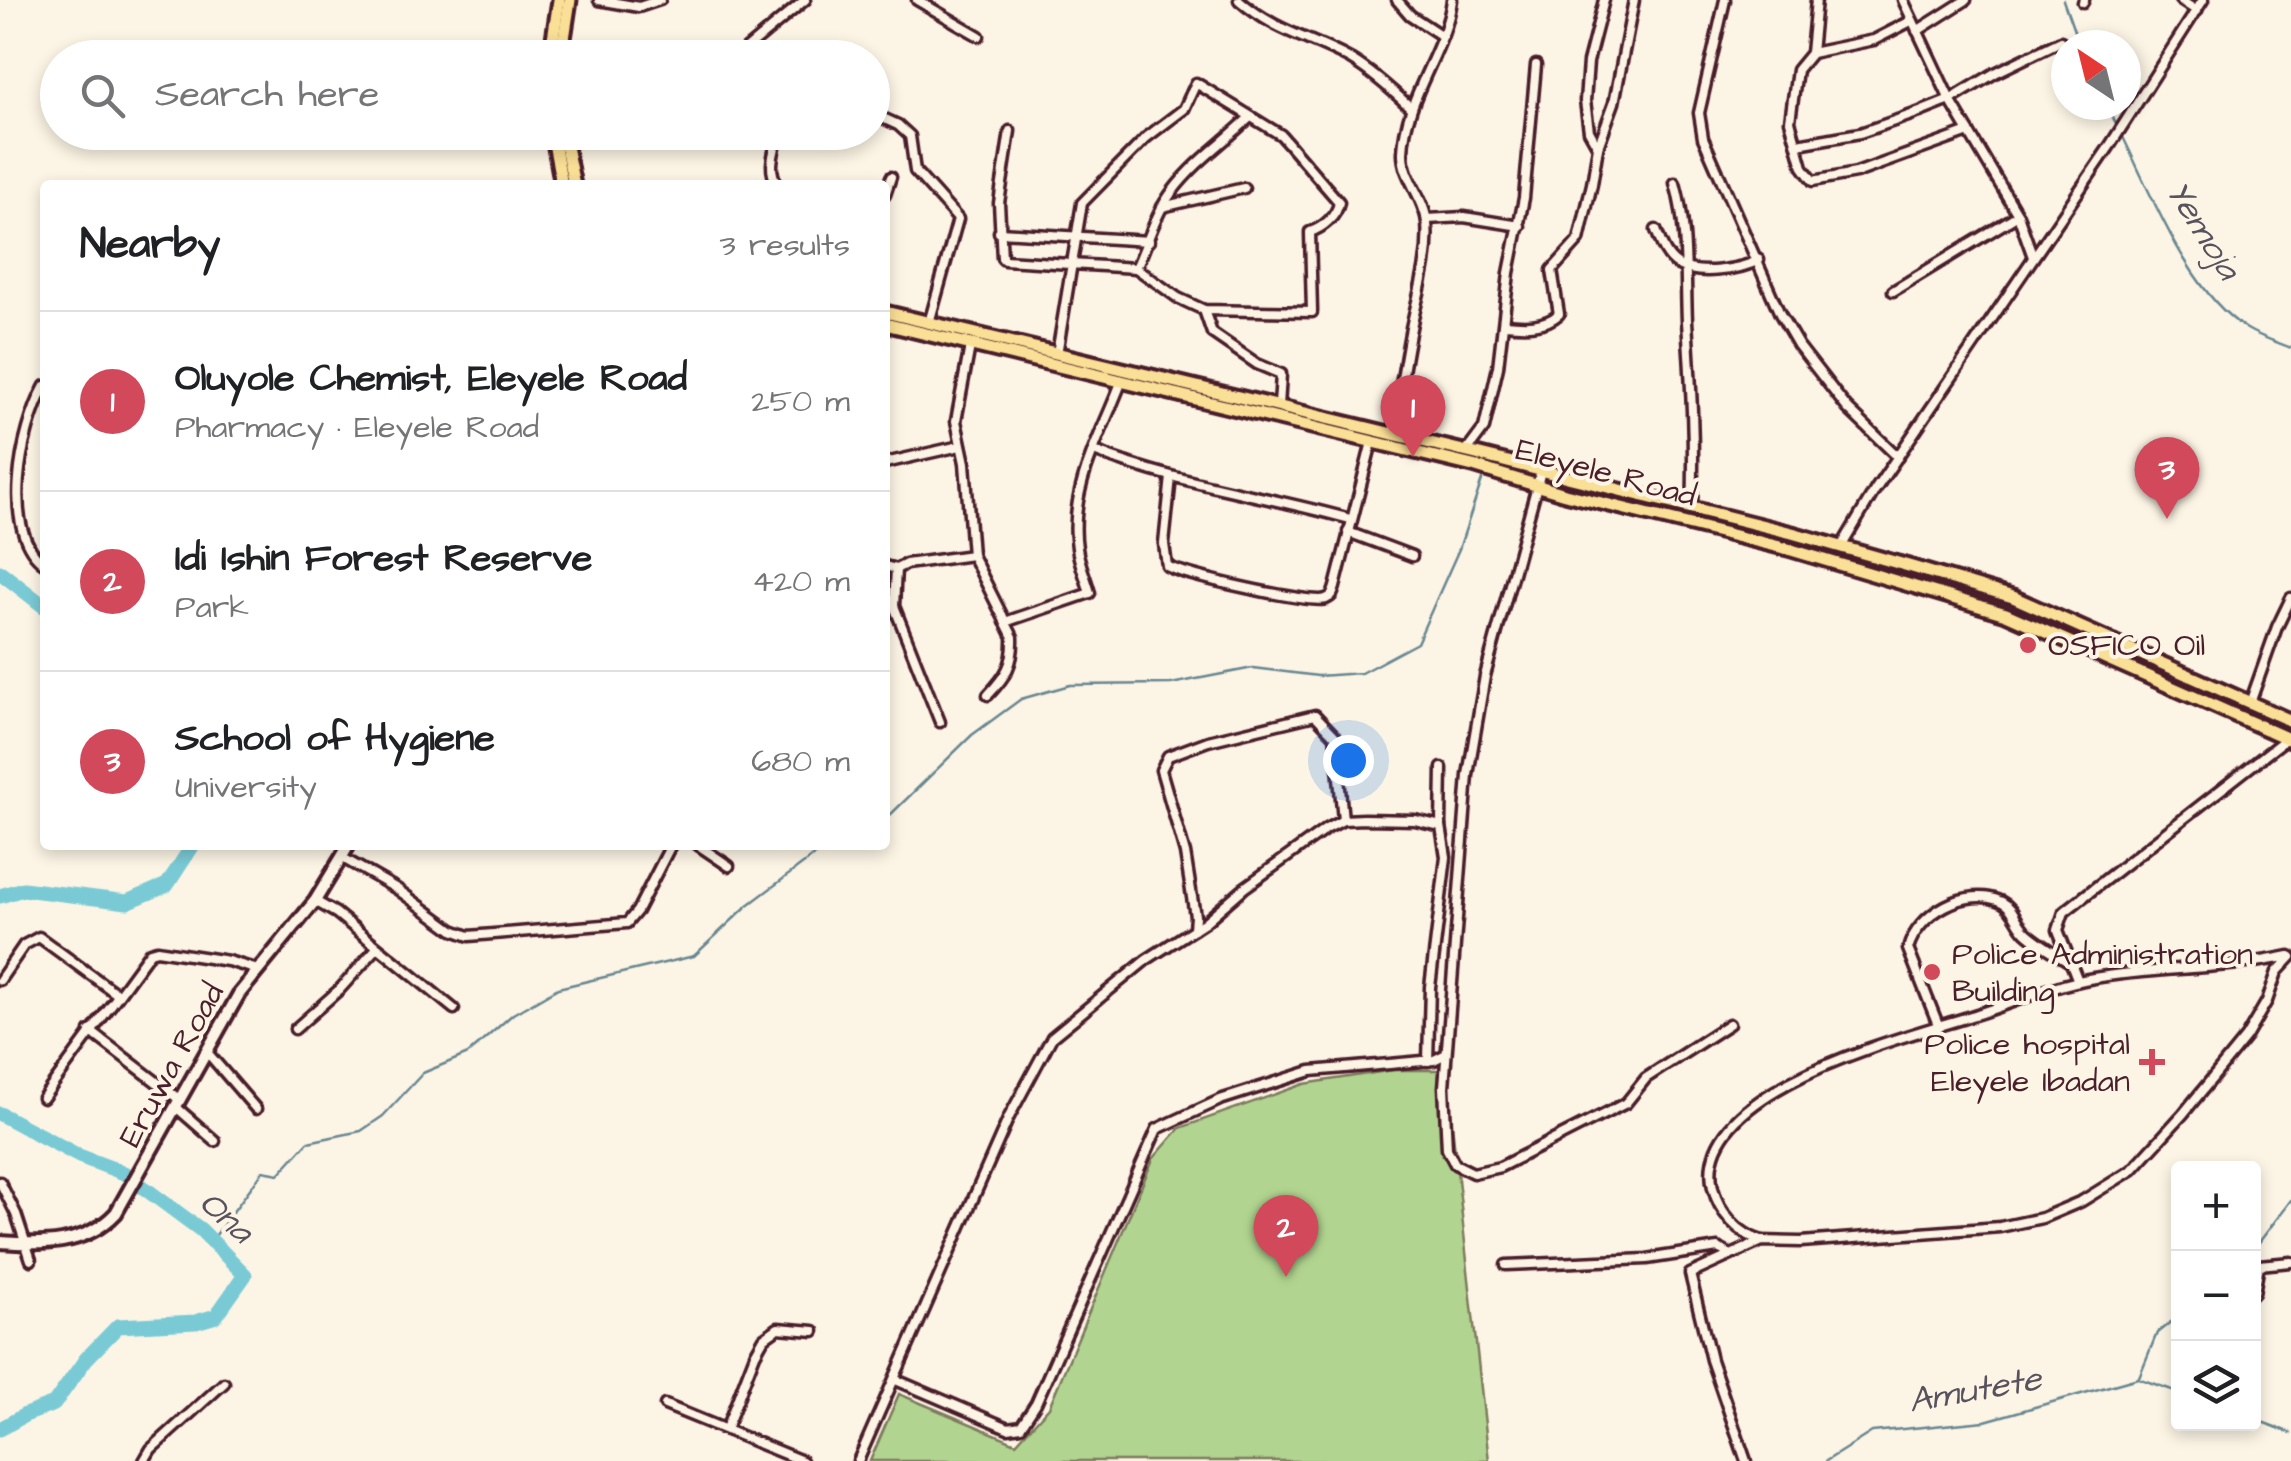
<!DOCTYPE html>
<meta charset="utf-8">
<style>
:root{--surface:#fff;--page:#f2f2f2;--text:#202124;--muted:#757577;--line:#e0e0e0;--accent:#d1495b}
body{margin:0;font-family:"Architects Daughter",sans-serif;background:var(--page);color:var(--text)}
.controls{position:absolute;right:30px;bottom:30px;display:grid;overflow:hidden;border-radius:10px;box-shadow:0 5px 15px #0003}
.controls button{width:90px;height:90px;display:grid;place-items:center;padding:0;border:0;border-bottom:2px solid var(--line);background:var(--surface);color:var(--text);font:50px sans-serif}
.compass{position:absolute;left:2051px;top:30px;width:90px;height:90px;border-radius:50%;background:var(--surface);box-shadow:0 5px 15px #0003;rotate:325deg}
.you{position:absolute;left:1348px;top:760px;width:35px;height:35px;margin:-25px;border:8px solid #fff;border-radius:50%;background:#1a73e8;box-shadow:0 0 0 15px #1a73e833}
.badge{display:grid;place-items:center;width:65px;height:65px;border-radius:50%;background:var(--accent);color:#fff;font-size:32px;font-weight:700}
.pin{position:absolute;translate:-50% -82px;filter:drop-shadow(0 2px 5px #0008)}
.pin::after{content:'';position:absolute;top:52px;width:35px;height:30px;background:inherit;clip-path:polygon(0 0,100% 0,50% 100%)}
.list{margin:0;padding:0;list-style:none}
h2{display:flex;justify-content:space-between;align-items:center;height:130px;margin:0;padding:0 40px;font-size:42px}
h2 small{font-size:32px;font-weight:400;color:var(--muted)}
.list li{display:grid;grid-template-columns:65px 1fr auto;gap:30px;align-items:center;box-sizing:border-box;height:180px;padding:0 40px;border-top:2px solid var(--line)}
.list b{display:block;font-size:38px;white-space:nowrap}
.list p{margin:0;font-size:32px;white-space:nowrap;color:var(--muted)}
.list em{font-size:32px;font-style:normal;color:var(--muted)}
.icon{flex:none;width:55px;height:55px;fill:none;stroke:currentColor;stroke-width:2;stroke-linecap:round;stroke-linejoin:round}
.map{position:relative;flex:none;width:2291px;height:1461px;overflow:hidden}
.search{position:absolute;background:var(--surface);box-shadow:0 5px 15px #0003;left:40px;top:40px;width:850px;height:110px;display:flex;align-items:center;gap:25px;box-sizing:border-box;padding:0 35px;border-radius:55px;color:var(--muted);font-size:38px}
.panel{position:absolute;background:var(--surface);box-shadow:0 5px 15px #0003;left:40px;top:180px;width:850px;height:670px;border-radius:10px}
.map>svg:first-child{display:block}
</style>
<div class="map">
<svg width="2291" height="1461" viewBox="0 0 2291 1461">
<rect width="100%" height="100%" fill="#fcf5e5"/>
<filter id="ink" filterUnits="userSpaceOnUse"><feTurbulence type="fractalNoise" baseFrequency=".01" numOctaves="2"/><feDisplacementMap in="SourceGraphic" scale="20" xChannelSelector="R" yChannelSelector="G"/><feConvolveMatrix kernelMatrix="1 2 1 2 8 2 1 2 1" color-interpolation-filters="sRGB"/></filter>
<g filter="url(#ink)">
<polygon fill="#b1d590" stroke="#7e7a5e" stroke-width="2.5" points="1393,1070 1446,1070 1489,1461 870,1461 899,1394 1016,1443 1049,1407 1153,1159 1180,1128 1304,1084"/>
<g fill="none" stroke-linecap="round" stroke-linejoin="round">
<g stroke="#678691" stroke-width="2.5">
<polyline points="2063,0 2079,45"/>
<polyline points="2107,105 2117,126"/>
<path d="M2121,133C2151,193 2189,294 2247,329C2260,337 2277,342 2291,348"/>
<polyline points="885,820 972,735 1021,699 1070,685 1171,684 1253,668 1318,676 1361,673 1417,643 1459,549 1482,480"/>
<polyline points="210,1243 263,1171 279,1174 308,1142 361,1131 383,1116 423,1073 468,1054 513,1014 558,988 694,956 747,906 819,852 839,845"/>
<polyline points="2254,1249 2291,1200"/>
<polyline points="2139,1377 2157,1333 2178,1316"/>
<polyline points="2140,1379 2178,1392"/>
<polyline points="2254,1419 2291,1433"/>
<polyline points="1826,1461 1872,1432 1985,1421 2138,1378"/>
</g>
<g stroke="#7acad5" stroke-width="15">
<polyline points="0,572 45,607"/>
<polyline points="0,896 23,889 127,902 167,885 193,845"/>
<polyline points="0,1114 79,1156 124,1173 201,1230 245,1275 216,1316 196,1322 118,1326 86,1359 54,1404 25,1415 0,1429"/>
</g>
<g stroke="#4a1f2b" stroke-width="15">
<g id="street">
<polyline points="599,0 639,7 660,0"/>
<polyline points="917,0 979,36"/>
<path d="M1239,0C1276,32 1309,37 1350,59C1372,72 1392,90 1411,108"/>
<polyline points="1397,0 1410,15 1442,36"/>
<polyline points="1725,0 1699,113 1703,138 1780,314 1798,345 1847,408 1898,457"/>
<polyline points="1816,0 1811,53 1797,70 1790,121 1803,167 1813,181 1856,173 1969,132"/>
<polyline points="1903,0 1950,100 2018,215 2033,257"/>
<polyline points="2180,0 2197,11"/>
<polyline points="2083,2 2084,0"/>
<polyline points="1917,31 1966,0"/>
<polyline points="1811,53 1874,40 1911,21"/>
<polyline points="746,58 745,50 805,0"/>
<polyline points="872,113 898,125 910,136 915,171 958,219 929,323"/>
<path d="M1010,131L999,203L1002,258L1004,260L1136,268L1178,298L1204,310L1312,312L1310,232C1322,228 1337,217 1339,202L1281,135L1196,83L1184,109L1147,137L1082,203L1057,354"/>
<polyline points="1798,144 1860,133 1920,112 1950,100 1995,73 2061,41"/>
<polyline points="1598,147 1614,103 1634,0"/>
<path d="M1675,183C1688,229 1685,273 1687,321C1691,384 1695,445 1692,508"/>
<path d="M778,185C766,169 775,150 779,132"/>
<polyline points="885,195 891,177"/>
<polyline points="1162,207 1244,188"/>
<polyline points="1427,219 1464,217 1520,226"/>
<path d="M1656,230C1661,243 1666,258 1678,265C1698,276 1740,270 1759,260"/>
<polyline points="999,232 1149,241"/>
<path d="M1136,268C1146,247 1153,222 1165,202C1187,167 1220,146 1249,118"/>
<polyline points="1893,291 2018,215"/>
<polyline points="1204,310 1212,333 1257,364 1281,374 1279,406"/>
<path d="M1505,324C1524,326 1545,327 1559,314L1552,270L1579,240L1592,184L1598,147L1589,131L1585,101L1588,62L1604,0"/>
<path d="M970,346L956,421L965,463L972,555L1013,637C1014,664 1006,676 988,695"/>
<path d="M45,386C20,431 0,534 45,564"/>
<path d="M1393,434C1399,399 1404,363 1411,328C1418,294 1430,259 1427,223C1425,198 1402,177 1403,152C1405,96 1445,53 1452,0"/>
<path d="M1094,451C1177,484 1265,495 1350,519"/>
<polyline points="1466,452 1484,428 1498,367 1509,273 1524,198 1536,65"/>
<polyline points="885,463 960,446"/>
<polyline points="1541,471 1485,676 1468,775 1444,1087 1447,1149 1455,1164 1473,1173 1500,1167 1626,1103 1646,1078 1729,1024"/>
<path d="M1171,477L1164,544L1167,566C1182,575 1312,605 1326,599C1333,596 1333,593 1335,587L1372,442"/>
<polyline points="1348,532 1412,556"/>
<polyline points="1841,547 1875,490 2109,147 2203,0"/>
<polyline points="885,566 896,569 906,564 972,555"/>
<polyline points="896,569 894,606 940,722"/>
<path d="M1005,622L1090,593C1086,578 1079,563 1077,548C1068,489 1102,434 1122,380"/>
<polyline points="2250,703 2277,627 2291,598"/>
<polyline points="698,845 729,866"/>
<polyline points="341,857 397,889 453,930 469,936 627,923 637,911 671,845"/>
<polyline points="315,901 336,913 454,1009"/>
<polyline points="1194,929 1195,916 1185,853 1161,770 1168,756 1208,741 1315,715 1335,736 1343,820"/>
<polyline points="0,980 24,945 39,937 117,994"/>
<polyline points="2078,981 2058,930 2064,912 2287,738"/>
<path d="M1939,1027L1908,949C1917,914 1967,885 2002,902C2014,908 2016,922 2026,932C2039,944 2056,953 2071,963"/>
<polyline points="295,1029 340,989 377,948"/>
<polyline points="90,1031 180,1100"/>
<polyline points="206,1051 256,1109"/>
<polyline points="1428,1061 1430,987 1446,857 1441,826 1442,768"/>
<polyline points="43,1098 150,952 157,950 228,961 258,970"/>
<polyline points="176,1107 215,1141"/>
<polyline points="0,1182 16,1214 31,1260"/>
<path d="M1762,1241C1739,1234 1719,1213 1713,1188C1690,1089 1904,1038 1971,1016C2011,1004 2052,985 2094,978C2159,967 2225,970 2289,956"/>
<polyline points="1506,1265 1647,1259 1718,1248 1729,1254"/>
<polyline points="2254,1293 2259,1265 2291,1262"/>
<polyline points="896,1380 1008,1428 1021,1426 1036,1403 1157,1129 1220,1100 1311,1071 1434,1060 1446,1054"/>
<polyline points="665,1405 802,1461"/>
<polyline points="726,1429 755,1354 764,1338 778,1328 814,1331"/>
<polyline points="144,1461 151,1449 224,1383"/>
<polyline points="858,1461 1009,1117 1052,1037 1146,960 1205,922 1244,888 1326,829 1343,820 1364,819 1415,820 1441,826"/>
<polyline points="1746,1461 1711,1360 1690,1274 1762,1241 1801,1242 2000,1227 2042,1218 2082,1201 2132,1170 2183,1114 2246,1037 2267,1001 2277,972 2291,957"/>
</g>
</g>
<g stroke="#4a1f2b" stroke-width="18">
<path id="secondary" d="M0,1242C42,1245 85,1246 116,1213L239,994L315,901L349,845"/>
</g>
<g stroke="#4a1f2b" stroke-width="19">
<g id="primary">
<polyline points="550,58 559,0"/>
<polyline points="561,58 570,0"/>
<polyline points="552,132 562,185"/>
<polyline points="563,132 574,185"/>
<polyline points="885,312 1476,454 1792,533 1912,567 2013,597 2291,721"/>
<polyline points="885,324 1473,466 1565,494 1788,549 2006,614 2291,740"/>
</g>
</g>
<use href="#street" stroke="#fcf5e5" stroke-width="8"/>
<use href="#secondary" stroke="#fcf5e5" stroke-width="10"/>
<use href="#primary" stroke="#fadf96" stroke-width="11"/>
</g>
</g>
<g fill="#d1495b" stroke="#fcf5e5" stroke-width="4">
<circle cx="2028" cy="645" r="10"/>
<circle cx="1932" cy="972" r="10"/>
<path d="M2147 1047h10v10h10v10h-10v10h-10v-10h-10v-10h10z"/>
</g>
<g text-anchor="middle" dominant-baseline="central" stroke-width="8" stroke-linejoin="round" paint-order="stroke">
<g font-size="32" fill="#4a1f2b" stroke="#fcf5e5">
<text transform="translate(1606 473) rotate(15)">Eleyele Road</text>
<text transform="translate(172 1065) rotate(-61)">Eruwa Road</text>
</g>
<g font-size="32" fill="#4a1f2b" stroke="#fcf5e5" text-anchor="start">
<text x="2048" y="645">OSFICO Oil</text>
<text x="1952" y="954">Police Administration<tspan x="1952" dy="37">Building</tspan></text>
<text x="2130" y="1044" text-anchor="end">Police hospital<tspan x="2130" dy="37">Eleyele Ibadan</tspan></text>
</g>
<g font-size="35" font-style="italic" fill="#58525e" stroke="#fcf5e5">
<text transform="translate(2203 230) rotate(58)">Yemoja</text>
<text transform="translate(226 1217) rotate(42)">Ona</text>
<text transform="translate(1975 1390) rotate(-10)">Amutete</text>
</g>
</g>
</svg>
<div class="controls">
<button>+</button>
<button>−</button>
<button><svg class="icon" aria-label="layers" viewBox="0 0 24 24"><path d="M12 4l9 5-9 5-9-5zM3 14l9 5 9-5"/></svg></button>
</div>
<svg class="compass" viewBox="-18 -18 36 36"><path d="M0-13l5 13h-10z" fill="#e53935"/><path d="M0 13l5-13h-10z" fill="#757577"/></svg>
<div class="you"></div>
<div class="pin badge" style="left:1413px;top:457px">1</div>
<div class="pin badge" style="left:1286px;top:1277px">2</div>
<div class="pin badge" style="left:2167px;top:519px">3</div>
<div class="search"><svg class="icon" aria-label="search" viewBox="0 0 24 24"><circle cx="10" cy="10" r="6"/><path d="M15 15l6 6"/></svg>Search here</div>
<section class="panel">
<h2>Nearby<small>3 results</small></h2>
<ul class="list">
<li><span class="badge">1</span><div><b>Oluyole Chemist, Eleyele Road</b><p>Pharmacy · Eleyele Road</p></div><em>250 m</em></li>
<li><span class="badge">2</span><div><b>Idi Ishin Forest Reserve</b><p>Park</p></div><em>420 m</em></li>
<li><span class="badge">3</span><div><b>School of Hygiene</b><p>University</p></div><em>680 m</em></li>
</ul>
</section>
</div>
